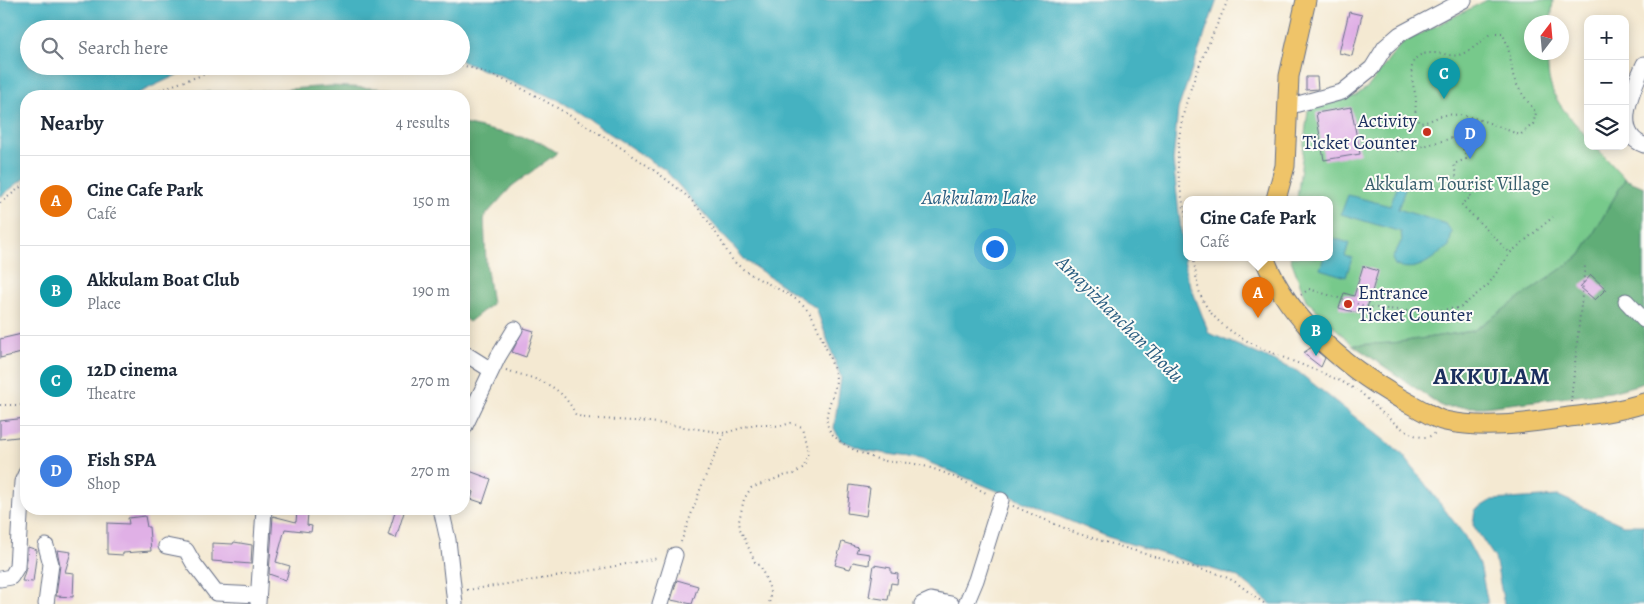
<!DOCTYPE html>
<meta charset="utf-8">
<style>
:root{--surface:#fff;--page:#f6f6f7;--text:#1f2937;--muted:#747a83;--line:#e0e1e3;--accent:#c8321e}
body{margin:0;font-family:Alegreya,serif;background:var(--page);color:var(--text)}
.controls{position:absolute;right:15px;top:15px;display:grid;overflow:hidden;border-radius:10px;box-shadow:0 2px 12px #0003}
.controls button{width:45px;height:45px;display:grid;place-items:center;padding:0;border:0;border-bottom:1px solid var(--line);background:var(--surface);color:var(--text);font:25px sans-serif}
.compass{position:absolute;left:1524px;top:15px;width:45px;height:45px;border-radius:50%;background:var(--surface);box-shadow:0 2px 12px #0003;rotate:16deg}
.you{position:absolute;left:994px;top:248px;width:18px;height:18px;margin:-12px;border:4px solid #fff;border-radius:50%;background:#1a73e8;box-shadow:0 0 0 8px #1a73e833}
.badge{display:grid;place-items:center;width:32px;height:32px;border-radius:50%;background:var(--accent);color:#fff;font-size:16px;font-weight:700}
.pin{position:absolute;translate:-50% -41px;filter:drop-shadow(0 1px 2px #0008)}
.pin::after{content:'';position:absolute;top:26px;width:18px;height:15px;background:inherit;clip-path:polygon(0 0,100% 0,50% 100%)}
.popup{position:absolute;left:1183px;top:196px;width:150px;height:65px;box-sizing:border-box;display:grid;place-content:center;border-radius:10px;background:var(--surface);filter:drop-shadow(0 1px 4px #0005);font-size:16px;white-space:nowrap;color:var(--muted)}
.popup b{font-size:19px;color:var(--text)}
.popup::after{content:'';position:absolute;left:50%;top:100%;margin-left:-10px;border:10px solid transparent;border-top-color:var(--surface)}
.list{margin:0;padding:0;list-style:none}
h2{display:flex;justify-content:space-between;align-items:center;height:65px;margin:0;padding:0 20px;font-size:21px}
h2 small{font-size:16px;font-weight:400;color:var(--muted)}
.list li{display:grid;grid-template-columns:32px 1fr auto;gap:15px;align-items:center;box-sizing:border-box;height:90px;padding:0 20px;border-top:1px solid var(--line)}
.list b{display:block;font-size:19px;white-space:nowrap}
.list p{margin:0;font-size:16px;white-space:nowrap;color:var(--muted)}
.list em{font-size:16px;font-style:normal;color:var(--muted)}
.icon{flex:none;width:28px;height:28px;fill:none;stroke:currentColor;stroke-width:2;stroke-linecap:round;stroke-linejoin:round}
.map{position:relative;flex:none;width:1644px;height:604px;overflow:hidden}
.search{position:absolute;background:var(--surface);box-shadow:0 2px 12px #0003;left:20px;top:20px;width:450px;height:55px;display:flex;align-items:center;gap:12px;box-sizing:border-box;padding:0 18px;border-radius:28px;color:var(--muted);font-size:19px}
.panel{position:absolute;background:var(--surface);box-shadow:0 2px 12px #0003;left:20px;top:90px;width:450px;height:425px;border-radius:20px}
.map>svg:first-child{display:block}
</style>
<div class="map">
<svg width="1644" height="604" viewBox="0 0 1644 604">
<rect width="100%" height="100%" fill="#fdfcf7"/>
<filter id="ink" filterUnits="userSpaceOnUse"><feTurbulence type="fractalNoise" baseFrequency=".02" numOctaves="2"/><feDisplacementMap in="SourceGraphic" scale="10" xChannelSelector="R" yChannelSelector="G"/><feConvolveMatrix kernelMatrix="1 2 1 2 8 2 1 2 1" color-interpolation-filters="sRGB"/></filter>
<filter id="wash" filterUnits="userSpaceOnUse"><feTurbulence type="fractalNoise" baseFrequency=".0096" numOctaves="4" result="noise"/><feDisplacementMap in="SourceGraphic" scale="20" xChannelSelector="R" yChannelSelector="G"/><feGaussianBlur stdDeviation="1.12" result="paint"/><feColorMatrix in="noise" values="0 0 0 0 0 0 0 0 0 0 0 0 0 0 0 0 0 1.4 0 .05"/><feComposite in="paint" operator="in"/></filter>
<g filter="url(#wash)">
<rect width="100%" height="100%" fill="#f4e9d2"/>
<path fill="#77c98b" stroke="#497c74" d="M1487,0H1553L1551,22H1532V52L1548,53C1545,95 1562,108 1588,138V146H1595L1625,179L1581,255L1473,331L1392,343L1353,345L1306,300L1290,257H1329V199H1297L1308,110L1355,96L1368,87L1402,43Z"/>
<g fill="#61ad77" stroke="#3e6e6a">
<polygon points="330,86 392,89 402,96 186,96 209,92 262,91"/>
<polygon points="464,124 538,141 557,153 512,186 484,217 486,263 492,304 469,322 464,318"/>
<polygon points="1625,179 1644,187 1644,383 1611,392 1484,407 1443,407 1353,345 1392,343 1473,331 1581,255"/>
</g>
<g fill="#44b2c1" stroke="#307090">
<polygon points="0,0 1217,0 1178,109 1173,161 1186,274 1209,333 1297,371 1403,455 1464,535 1480,565 1488,604 1271,604 1238,577 1108,537 921,459 869,451 840,440 834,428 841,378 816,308 746,261 665,170 559,100 461,61 461,29 29,29 29,66 196,66 132,96 26,96 26,177 0,197"/>
<path d="M1402,175L1409,178L1398,209L1446,224L1452,232L1449,246C1431,259 1418,274 1395,265L1392,259L1402,240L1401,232L1341,214L1348,195L1390,206Z"/>
<polygon points="1330,237 1349,243 1345,256 1352,258 1346,277 1320,269 1324,257 1329,257"/>
<polygon points="1559,496 1623,525 1644,525 1644,604 1504,604 1495,558 1473,525 1475,510 1492,500"/>
</g>
<g id="blocks">
<g fill="#e0b0e6">
<polygon points="1349,12 1362,15 1352,56 1339,53"/>
<polygon points="1306,77 1317,77 1318,89 1306,90"/>
<polygon points="1351,107 1360,154 1324,160 1316,113"/>
<polygon points="1363,266 1378,271 1365,315 1339,308 1344,293 1354,296"/>
<polygon points="1591,275 1606,289 1595,300 1580,287"/>
<polygon points="524,328 534,331 526,357 512,352"/>
<polygon points="26,333 26,352 0,358 0,339"/>
<polygon points="1312,347 1325,358 1321,367 1303,353"/>
<polygon points="26,418 26,436 0,439 0,421"/>
<polygon points="464,469 491,479 483,503 471,499 473,492 464,487"/>
<polygon points="850,485 870,488 866,516 847,513"/>
<polygon points="396,509 405,509 396,538 388,535"/>
<polygon points="297,511 308,513 307,525 312,526 311,532 285,529 276,562 290,566 286,580 269,574 273,516 296,522"/>
<polygon points="145,516 147,527 149,527 151,551 123,553 123,555 107,554 107,523 129,524 128,518"/>
<polygon points="234,542 252,545 251,564 212,561 212,543 233,544"/>
<polygon points="842,542 858,547 856,552 870,554 869,565 853,562 850,569 835,565"/>
<polygon points="28,547 37,550 33,582 22,581 26,568"/>
<polygon points="57,550 71,552 65,572 74,573 73,597 56,596 60,565"/>
<polygon points="874,565 891,568 891,573 898,574 897,584 891,583 888,600 869,597"/>
<polygon points="677,580 698,586 692,604 671,600"/>
</g>
</g>
</g>
<g filter="url(#ink)">
<use href="#blocks" fill-opacity="0" stroke="#677087" stroke-width="1"/>
<g fill="none" stroke-linecap="round" stroke-linejoin="round">
<g stroke="#677087" stroke-width="17">
<g id="minor">
<path d="M1644,64C1635,85 1610,133 1644,145"/>
<polyline points="1287,107 1342,92 1372,68 1385,47 1400,34 1464,0"/>
<polyline points="1626,301 1644,320"/>
<polyline points="464,353 491,370"/>
<polyline points="464,428 498,357 515,329"/>
<polyline points="441,509 448,540 455,604"/>
<polyline points="46,546 51,564 46,604"/>
<polyline points="166,546 186,550 194,564 216,593 258,595"/>
<polyline points="0,579 11,577 17,567 22,482 26,473"/>
<polyline points="258,603 264,509"/>
<polyline points="660,604 675,555"/>
<polyline points="922,604 931,600 951,604"/>
<polyline points="966,604 976,580 1001,500"/>
</g>
</g>
<g stroke="#677087" stroke-width="21">
<g id="major">
<polyline points="1276,199 1285,166 1289,76 1306,0"/>
<path d="M1264,257C1289,323 1353,374 1414,406C1424,411 1435,419 1445,421C1486,430 1528,423 1569,417C1595,414 1620,411 1644,403"/>
</g>
</g>
<g stroke="#677087" stroke-width="2" stroke-dasharray="1 4" stroke-linecap="butt">
<path d="M1491,33H1502C1510,47 1510,60 1513,75C1517,89 1528,101 1536,113L1533,124L1520,135C1499,127 1468,112 1445,115C1437,116 1431,122 1419,123C1412,108 1418,106 1415,93C1410,73 1406,51 1436,53C1443,53 1452,57 1459,55C1471,51 1482,41 1491,33Z"/>
<path d="M461,65C512,78 559,109 603,136C632,155 663,175 689,198C703,212 712,227 723,244C727,251 731,260 738,265C757,283 800,293 812,316C817,325 836,371 836,379C835,400 817,418 834,436C846,448 868,457 885,461C895,463 905,462 915,464C941,469 965,482 988,494"/>
<polyline points="141,96 217,70 246,66"/>
<polyline points="1470,118 1474,132 1463,148 1466,159 1454,164 1457,182 1471,197 1461,204 1510,253"/>
<polyline points="1397,151 1420,147 1474,132"/>
<polyline points="0,203 26,183"/>
<path d="M1187,222C1183,204 1179,186 1178,168C1175,108 1205,53 1228,0"/>
<path d="M1193,257C1196,270 1196,286 1202,298C1224,349 1312,361 1356,390"/>
<polyline points="1301,295 1309,289 1368,307 1418,312 1460,308 1488,285 1510,253 1553,217"/>
<path d="M506,370C537,380 560,382 576,415L585,418L650,422L725,433"/>
<path d="M1360,392C1375,405 1416,451 1435,433"/>
<polyline points="1571,402 1585,266"/>
<polyline points="0,405 26,405"/>
<polyline points="1013,506 1076,533 1162,559 1219,574 1234,581 1265,604"/>
<path d="M681,542L703,482L725,433L755,424L780,426L791,423L802,427L808,453L804,467L794,474L786,475L751,488L744,499L739,521L740,529L755,562L761,566C765,582 773,586 769,604"/>
<polyline points="467,590 561,576 659,558"/>
</g>
<use href="#minor" stroke="#fff" stroke-width="15"/>
<use href="#major" stroke="#efc469" stroke-width="19"/>
</g>
</g>
<g fill="#c8321e" stroke="#fdfcf7" stroke-width="2">
<circle cx="1427" cy="132" r="5"/>
<circle cx="1348" cy="304" r="5"/>
</g>
<g text-anchor="middle" dominant-baseline="central" stroke-width="4" stroke-linejoin="round" paint-order="stroke">
<g font-size="19" fill="#1b2f5e" stroke="#fdfcf7" text-anchor="end">
<text x="1417" y="121">Activity<tspan x="1417" dy="22">Ticket Counter</tspan></text>
<text x="1358" y="293" text-anchor="start">Entrance<tspan x="1358" dy="22">Ticket Counter</tspan></text>
</g>
<g font-size="19" fill="#375d6c" stroke="#fdfcf7">
<text x="1457" y="184">Akkulam Tourist Village</text>
</g>
<g font-size="20" font-style="italic" fill="#295d81" stroke="#fdfcf7">
<text x="979" y="197">Aakkulam Lake</text>
<text transform="translate(1120 319) rotate(45)">Amayizhanchan Thodu</text>
</g>
<g font-size="24" font-weight="bold" letter-spacing="1" fill="#1b2f5e" stroke="#fdfcf7">
<text x="1492" y="376">AKKULAM</text>
</g>
</g>
</svg>
<div class="controls">
<button>+</button>
<button>−</button>
<button><svg class="icon" aria-label="layers" viewBox="0 0 24 24"><path d="M12 4l9 5-9 5-9-5zM3 14l9 5 9-5"/></svg></button>
</div>
<svg class="compass" viewBox="-18 -18 36 36"><path d="M0-13l5 13h-10z" fill="#e53935"/><path d="M0 13l5-13h-10z" fill="#747a83"/></svg>
<div class="you"></div>
<div class="pin badge" style="left:1258px;top:318px;background:#e8710a">A</div>
<div class="popup"><b>Cine Cafe Park</b>Café</div>
<div class="pin badge" style="left:1316px;top:356px;background:#0f9aa8">B</div>
<div class="pin badge" style="left:1444px;top:99px;background:#0f9aa8">C</div>
<div class="pin badge" style="left:1470px;top:159px;background:#3f7fe0">D</div>
<div class="search"><svg class="icon" aria-label="search" viewBox="0 0 24 24"><circle cx="10" cy="10" r="6"/><path d="M15 15l6 6"/></svg>Search here</div>
<section class="panel">
<h2>Nearby<small>4 results</small></h2>
<ul class="list">
<li><span class="badge" style="background:#e8710a">A</span><div><b>Cine Cafe Park</b><p>Café</p></div><em>150 m</em></li>
<li><span class="badge" style="background:#0f9aa8">B</span><div><b>Akkulam Boat Club</b><p>Place</p></div><em>190 m</em></li>
<li><span class="badge" style="background:#0f9aa8">C</span><div><b>12D cinema</b><p>Theatre</p></div><em>270 m</em></li>
<li><span class="badge" style="background:#3f7fe0">D</span><div><b>Fish SPA</b><p>Shop</p></div><em>270 m</em></li>
</ul>
</section>
</div>
